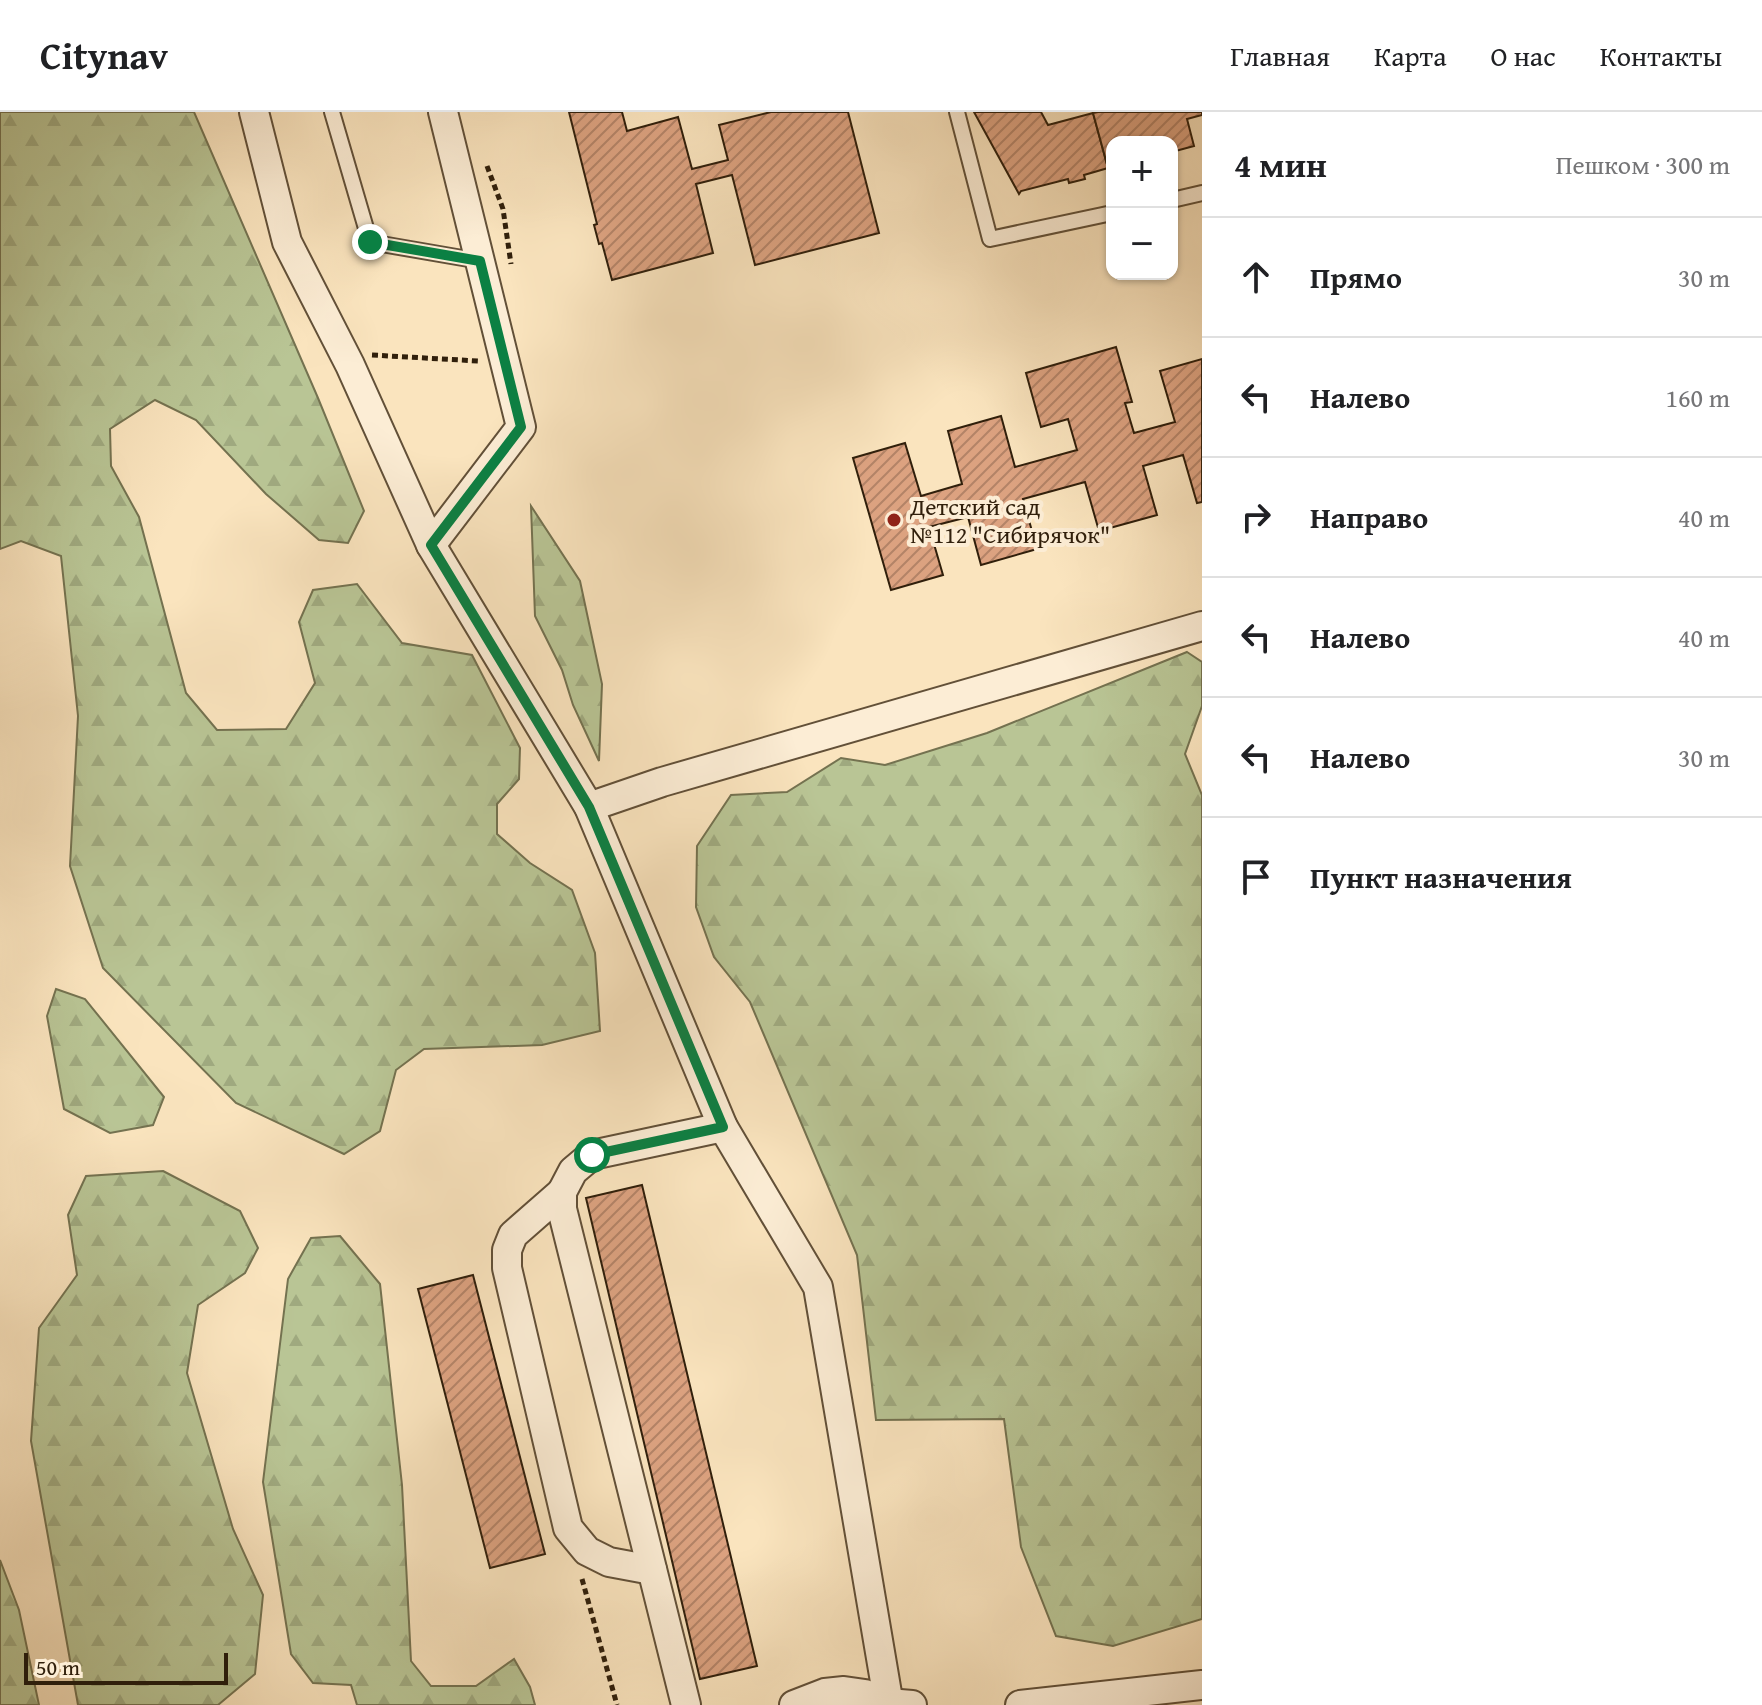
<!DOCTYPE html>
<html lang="ru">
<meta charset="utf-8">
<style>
:root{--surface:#fff;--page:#f6f6f6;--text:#202124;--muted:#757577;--line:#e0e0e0}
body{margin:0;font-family:"Gentium Book Plus",serif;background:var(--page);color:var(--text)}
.controls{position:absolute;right:24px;top:24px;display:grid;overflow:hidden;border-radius:16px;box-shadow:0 2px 6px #0004}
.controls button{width:72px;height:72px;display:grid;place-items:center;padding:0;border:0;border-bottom:2px solid var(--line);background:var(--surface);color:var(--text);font:40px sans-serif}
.scale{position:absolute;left:24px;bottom:20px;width:204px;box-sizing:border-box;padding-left:8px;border:4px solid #301f0b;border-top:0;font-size:22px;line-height:28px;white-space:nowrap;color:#301f0b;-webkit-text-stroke:6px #fcedd5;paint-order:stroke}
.stop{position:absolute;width:24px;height:24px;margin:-18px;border:6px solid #0b8043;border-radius:50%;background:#fff}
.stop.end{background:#0b8043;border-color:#fff;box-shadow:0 2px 8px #0008}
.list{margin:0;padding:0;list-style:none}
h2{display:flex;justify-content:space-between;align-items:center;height:104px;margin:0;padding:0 32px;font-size:34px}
h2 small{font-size:26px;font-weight:400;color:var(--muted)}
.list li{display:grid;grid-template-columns:52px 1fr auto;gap:24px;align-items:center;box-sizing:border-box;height:120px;padding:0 32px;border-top:2px solid var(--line)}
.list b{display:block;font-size:30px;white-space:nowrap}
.list em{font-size:26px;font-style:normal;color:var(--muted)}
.icon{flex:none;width:44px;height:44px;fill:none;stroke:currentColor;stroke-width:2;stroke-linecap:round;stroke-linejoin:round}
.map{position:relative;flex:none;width:1202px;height:1593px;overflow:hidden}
header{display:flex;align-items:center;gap:48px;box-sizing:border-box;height:112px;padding:0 40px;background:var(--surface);border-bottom:2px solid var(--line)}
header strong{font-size:38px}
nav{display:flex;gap:44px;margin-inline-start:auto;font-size:28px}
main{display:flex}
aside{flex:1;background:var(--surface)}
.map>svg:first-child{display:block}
</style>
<header>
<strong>Citynav</strong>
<nav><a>Главная</a><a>Карта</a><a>О нас</a><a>Контакты</a></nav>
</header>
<main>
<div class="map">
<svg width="1202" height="1593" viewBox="0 0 1202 1593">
<defs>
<pattern id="forest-firs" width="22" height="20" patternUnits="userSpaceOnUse" patternTransform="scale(2)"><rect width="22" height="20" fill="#b9c595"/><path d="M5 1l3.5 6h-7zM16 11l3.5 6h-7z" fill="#9fa97f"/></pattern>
<pattern id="building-hatch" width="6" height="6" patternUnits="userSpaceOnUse" patternTransform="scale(2)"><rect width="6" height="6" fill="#dca280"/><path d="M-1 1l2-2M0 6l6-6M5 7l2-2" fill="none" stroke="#b38367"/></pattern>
</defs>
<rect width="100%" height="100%" fill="#fae4be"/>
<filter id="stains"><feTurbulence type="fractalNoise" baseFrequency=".0025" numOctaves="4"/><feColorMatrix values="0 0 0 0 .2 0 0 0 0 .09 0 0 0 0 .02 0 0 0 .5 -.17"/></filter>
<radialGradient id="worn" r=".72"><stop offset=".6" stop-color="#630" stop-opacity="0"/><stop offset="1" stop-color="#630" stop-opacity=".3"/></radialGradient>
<g fill="url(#forest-firs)" stroke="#747250" stroke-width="2">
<polygon points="0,0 194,0 318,286 364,399 348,431 319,428 266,382 196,308 155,288 110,317 111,354 139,405 186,581 217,618 286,617 315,571 299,510 313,478 357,472 402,531 472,543 520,636 519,667 497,692 497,722 530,751 572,778 595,841 600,919 542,933 424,937 396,958 380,1019 344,1042 236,991 103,856 70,754 78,604 61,444 21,429 0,437"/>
<polygon points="531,394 580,469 602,572 599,649 573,593 562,558 535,504"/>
<polygon points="1187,540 1202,550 1202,594 1185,642 1202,683 1202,1507 1113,1534 1056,1524 1021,1435 1004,1307 876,1308 857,1143 750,890 714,845 696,795 697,734 731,683 787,680 841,646 885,653 987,621"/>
<polygon points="56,877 85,887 164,985 153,1013 110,1021 64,997 47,904"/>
<polygon points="163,1059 240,1099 258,1136 245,1161 198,1193 187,1261 233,1417 263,1483 255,1562 218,1593 78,1593 31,1329 39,1216 77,1163 68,1103 86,1064"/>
<polygon points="340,1124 380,1172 402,1373 411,1549 431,1574 476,1574 514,1547 530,1575 535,1593 357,1593 351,1573 313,1571 291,1542 263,1370 288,1167 311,1126"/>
<polygon points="0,1448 19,1498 39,1593 0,1593"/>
</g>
<g fill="url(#building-hatch)" stroke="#301f0b" stroke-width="2">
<polygon points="569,0 622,0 627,19 678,5 692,57 728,48 719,13 771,0 848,0 879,121 755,153 732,63 696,72 713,141 612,168 602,131 599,132 594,113 597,112"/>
<polygon points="974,0 1041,0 1048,13 1093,1 1108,56 1084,63 1085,67 1069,71 1068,67 1021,79 1019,82"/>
<polygon points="1098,0 1202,0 1202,3 1187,7 1194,34 1172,40 1172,30 1112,30 1112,55 1108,56 1093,1"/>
<polygon points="1116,235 1132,290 1125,291 1134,321 1175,310 1160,259 1202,247 1202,390 1197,391 1183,343 1143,354 1157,403 1099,419 1085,370 1023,387 1037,437 981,453 968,405 929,415 943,463 891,478 853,346 905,331 921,384 962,372 948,319 1001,304 1015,355 1077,338 1068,307 1041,315 1026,261"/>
<polygon points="642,1073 757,1554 700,1567 586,1086"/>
<polygon points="473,1163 545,1442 490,1456 418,1177"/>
</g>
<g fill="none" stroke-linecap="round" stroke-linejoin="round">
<g stroke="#625038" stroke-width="18">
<g id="lane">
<polyline points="332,0 370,130 480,149"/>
<polyline points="957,0 990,127 1112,101"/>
<polyline points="1172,88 1202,81"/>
</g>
</g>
<g stroke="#625038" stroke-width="32">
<g id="street">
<polyline points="254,0 287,130 350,253 431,433 589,695 723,1015 818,1175 889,1593"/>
<polyline points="431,433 521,315 443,0"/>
<polyline points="589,695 662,670 1202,514"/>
<polyline points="562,1080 513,1123 507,1138 507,1156 568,1416 587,1439 609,1450 652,1458"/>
<polyline points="686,1593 562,1097 562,1080 573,1059 592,1043 723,1015"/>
<polyline points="794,1593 825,1581 844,1579 865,1582 888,1591 912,1593"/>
<polyline points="1020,1593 1202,1573"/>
</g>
</g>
<g stroke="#301f0b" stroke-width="5" stroke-dasharray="6 4" stroke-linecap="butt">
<polyline points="487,54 503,97 511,152"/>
<polyline points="372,243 478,249"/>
<polyline points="582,1467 617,1593"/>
</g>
<use href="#lane" stroke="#fcedd5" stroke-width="14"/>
<use href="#street" stroke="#fcedd5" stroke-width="28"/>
</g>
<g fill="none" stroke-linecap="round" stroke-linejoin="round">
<polyline stroke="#0b8043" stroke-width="10" points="370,130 480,149 521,315 431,433 589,695 723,1015 592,1043"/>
</g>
<circle fill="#8f2418" stroke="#fcedd5" stroke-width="3" cx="894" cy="408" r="8"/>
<g text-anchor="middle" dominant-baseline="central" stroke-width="8" stroke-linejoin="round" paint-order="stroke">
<g font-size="24" fill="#301f0b" stroke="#fcedd5" text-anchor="start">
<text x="910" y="394">Детский сад<tspan x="910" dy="28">№112 "Сибирячок"</tspan></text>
</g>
</g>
<rect width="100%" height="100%" filter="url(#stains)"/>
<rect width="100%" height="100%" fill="url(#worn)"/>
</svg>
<div class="controls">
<button>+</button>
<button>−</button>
</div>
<div class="scale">50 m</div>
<div class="stop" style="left:592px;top:1043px"></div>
<div class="stop end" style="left:370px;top:130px"></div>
</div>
<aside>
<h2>4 мин<small>Пешком · 300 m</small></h2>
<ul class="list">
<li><svg class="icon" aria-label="ahead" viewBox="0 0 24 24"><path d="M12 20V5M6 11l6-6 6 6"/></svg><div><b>Прямо</b></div><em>30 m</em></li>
<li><svg class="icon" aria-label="left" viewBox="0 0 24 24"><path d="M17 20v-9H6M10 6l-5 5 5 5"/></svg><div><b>Налево</b></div><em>160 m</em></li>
<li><svg class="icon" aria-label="right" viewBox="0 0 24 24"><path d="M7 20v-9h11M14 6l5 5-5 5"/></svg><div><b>Направо</b></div><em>40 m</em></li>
<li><svg class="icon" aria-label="left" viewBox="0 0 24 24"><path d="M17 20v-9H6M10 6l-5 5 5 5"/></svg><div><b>Налево</b></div><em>40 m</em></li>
<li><svg class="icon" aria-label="left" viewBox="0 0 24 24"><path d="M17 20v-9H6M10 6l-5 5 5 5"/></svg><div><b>Налево</b></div><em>30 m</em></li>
<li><svg class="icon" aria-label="arrive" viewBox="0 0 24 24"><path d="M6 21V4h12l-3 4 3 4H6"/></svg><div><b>Пункт назначения</b></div></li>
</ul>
</aside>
</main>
